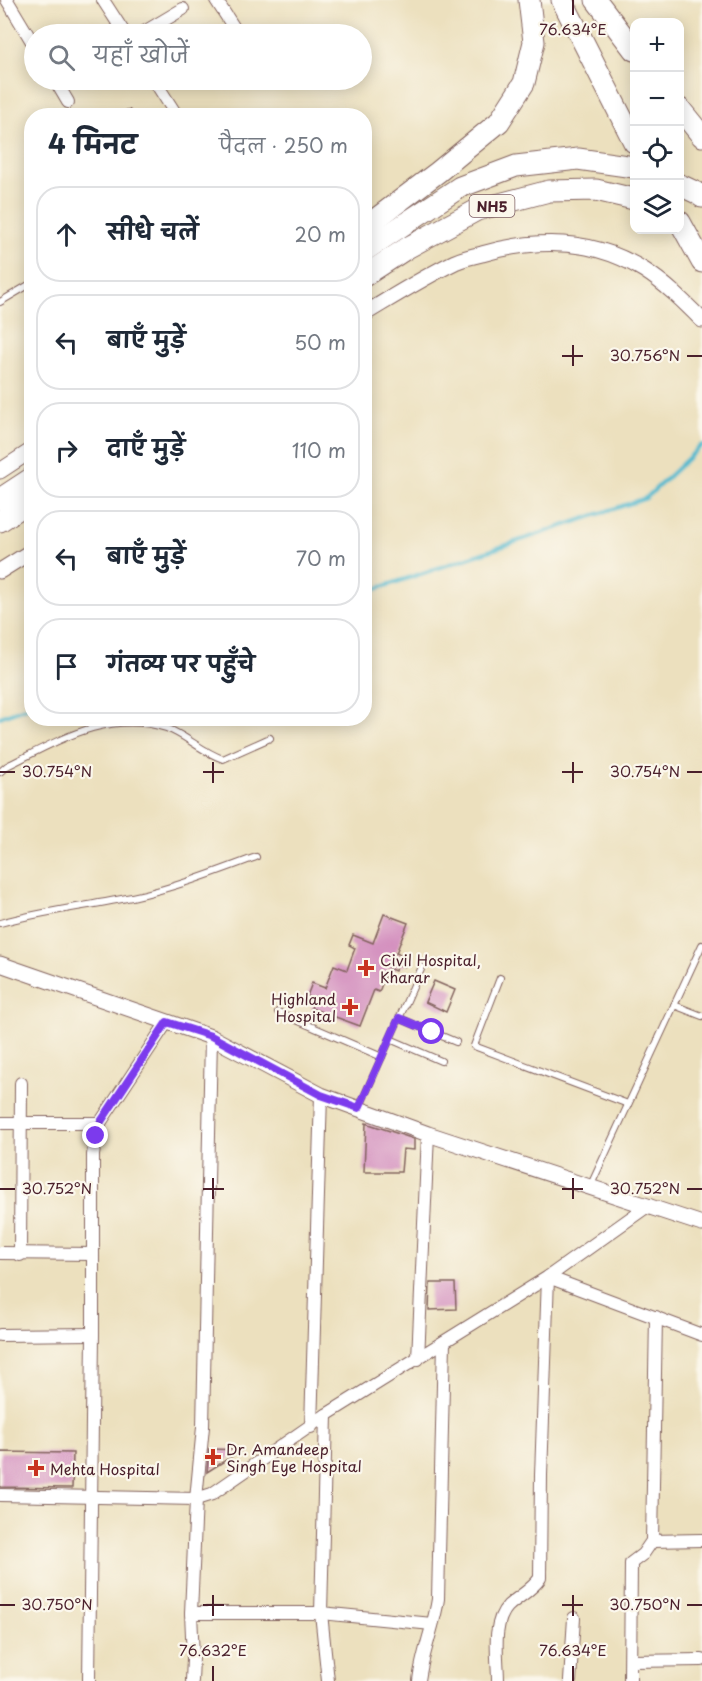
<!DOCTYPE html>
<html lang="hi">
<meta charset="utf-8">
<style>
:root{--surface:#fff;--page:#f2f2f3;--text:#1f2937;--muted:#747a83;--line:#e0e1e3}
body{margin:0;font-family:"Playpen Sans","Playpen Sans Deva",sans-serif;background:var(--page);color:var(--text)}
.controls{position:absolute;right:18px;top:18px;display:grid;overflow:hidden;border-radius:12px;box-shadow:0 3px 15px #0003}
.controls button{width:54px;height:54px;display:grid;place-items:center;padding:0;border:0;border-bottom:2px solid var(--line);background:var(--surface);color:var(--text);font:30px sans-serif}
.stop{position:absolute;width:18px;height:18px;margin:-14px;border:4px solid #7c3aed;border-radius:50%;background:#fff}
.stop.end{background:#7c3aed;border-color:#fff;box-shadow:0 2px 6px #0008}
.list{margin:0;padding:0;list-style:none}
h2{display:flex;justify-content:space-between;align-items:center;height:78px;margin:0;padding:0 24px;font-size:26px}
h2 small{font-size:20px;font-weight:400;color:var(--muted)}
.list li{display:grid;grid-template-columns:39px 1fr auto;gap:18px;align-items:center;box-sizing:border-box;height:96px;margin:0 12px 12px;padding:0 12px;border:2px solid var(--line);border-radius:24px}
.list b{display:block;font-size:22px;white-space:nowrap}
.list em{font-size:20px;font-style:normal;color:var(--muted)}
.icon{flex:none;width:33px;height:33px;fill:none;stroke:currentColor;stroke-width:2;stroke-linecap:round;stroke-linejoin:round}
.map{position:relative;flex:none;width:702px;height:1681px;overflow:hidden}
.search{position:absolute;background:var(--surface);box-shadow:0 3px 15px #0003;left:24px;top:24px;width:348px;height:66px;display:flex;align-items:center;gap:15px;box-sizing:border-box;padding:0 21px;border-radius:33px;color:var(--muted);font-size:22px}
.panel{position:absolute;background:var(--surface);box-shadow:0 3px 15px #0003;left:24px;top:108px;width:348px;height:618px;border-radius:24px}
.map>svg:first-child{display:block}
</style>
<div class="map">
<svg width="702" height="1681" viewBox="0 0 702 1681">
<rect width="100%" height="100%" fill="#fbf7ec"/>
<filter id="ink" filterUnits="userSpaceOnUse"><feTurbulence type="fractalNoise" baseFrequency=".0167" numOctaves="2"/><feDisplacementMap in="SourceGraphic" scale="12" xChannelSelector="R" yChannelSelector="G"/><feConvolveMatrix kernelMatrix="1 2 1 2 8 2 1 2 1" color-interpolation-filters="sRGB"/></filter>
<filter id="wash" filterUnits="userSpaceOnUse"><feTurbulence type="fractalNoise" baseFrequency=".008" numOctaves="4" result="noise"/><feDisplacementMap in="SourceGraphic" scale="24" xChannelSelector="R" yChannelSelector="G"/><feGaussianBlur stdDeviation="1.35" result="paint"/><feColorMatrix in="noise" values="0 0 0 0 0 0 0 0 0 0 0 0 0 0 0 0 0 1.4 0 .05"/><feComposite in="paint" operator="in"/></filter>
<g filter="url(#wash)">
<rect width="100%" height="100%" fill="#ece0be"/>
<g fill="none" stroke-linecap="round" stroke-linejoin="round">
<g stroke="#51b9cf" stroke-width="4">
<polyline points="364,593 646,498 702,445"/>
<polyline points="0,717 32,705"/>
</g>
</g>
<g id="blocks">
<g fill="#d491bf">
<polygon points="384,914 408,923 396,953 407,957 404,967 397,964 395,971 388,968 379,992 374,990 360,1026 311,1008 315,999 307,996 312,983 325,988 334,965 347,970 355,948 349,945 353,935 373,943"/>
<polygon points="434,981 455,990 446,1012 425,1002"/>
<polygon points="366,1123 414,1139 414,1150 403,1149 401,1172 364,1172"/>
<polygon points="430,1283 455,1283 456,1309 429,1310"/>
<polygon points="209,1449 242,1450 207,1472"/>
<polygon points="0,1452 73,1453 72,1488 0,1487"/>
</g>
</g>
</g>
<g filter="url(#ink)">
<use href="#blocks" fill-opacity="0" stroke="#83635e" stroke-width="1.5"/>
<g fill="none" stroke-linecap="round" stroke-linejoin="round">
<g stroke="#83635e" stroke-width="8">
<g id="service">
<polyline points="123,116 128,113"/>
<polyline points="0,302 32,283"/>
<path d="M0,772L7,766C56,742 108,709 166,728C186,735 202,752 223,759L270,738"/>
<path d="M0,923C43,911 88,906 132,897C174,888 216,872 256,857"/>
<polyline points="500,978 474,1046 628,1104"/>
<polyline points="674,1005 702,1016"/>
<polyline points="278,1012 382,1057"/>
<polyline points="399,1018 456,1042"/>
<polyline points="390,1039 441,1061"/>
<polyline points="359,1108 422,967"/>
<polyline points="590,1187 702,945"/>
</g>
</g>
<g stroke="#83635e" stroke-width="14">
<g id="minor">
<polyline points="7,0 34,45"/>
<polyline points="103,0 125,34"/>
<polyline points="216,0 238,34"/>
<polyline points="141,34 183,9"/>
<polyline points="55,80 68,102"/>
<polyline points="154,80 177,116"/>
<polyline points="0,1123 100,1123"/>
<polyline points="0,1253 93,1254"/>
<polyline points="20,1255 21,1083"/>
<polyline points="656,1317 652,1541 702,1540"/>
<polyline points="0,1335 93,1334"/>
<polyline points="418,1359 428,1134"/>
<polyline points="326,1415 321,1613 328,1681"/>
<polyline points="311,1427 321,1095"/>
<polyline points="0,1495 196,1499 212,1494 326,1415 548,1277 649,1205"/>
<polyline points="191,1613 321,1613 432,1624"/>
<polyline points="631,1661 702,1660"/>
<polyline points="89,1681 93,1334 93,1155 96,1136 100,1123 167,1022"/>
<polyline points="192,1681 193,1658 191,1613 196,1499 203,1427 211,1037"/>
<path d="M419,1681C422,1653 434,1627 438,1599L444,1342"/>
<path d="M498,1681C498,1658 491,1624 508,1606C519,1596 532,1590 540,1578L541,1475L548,1277L702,1335"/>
<polyline points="570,1681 574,1618"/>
<polyline points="630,1681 631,1563 643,1554 652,1541"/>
</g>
</g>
<g stroke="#83635e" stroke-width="17">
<g id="tertiary">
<path d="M364,314C394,296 424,277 455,262C464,258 473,256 482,254C537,238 593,238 644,270C666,284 684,302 702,320"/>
<polyline points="0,471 32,450"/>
<polyline points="0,571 32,551"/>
<polyline points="0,964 211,1037 321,1095 428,1134 702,1224"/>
</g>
</g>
<g stroke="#83635e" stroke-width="23">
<g id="trunk">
<polyline points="562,0 634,142"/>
<polyline points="596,0 634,50"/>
<polyline points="680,109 702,136"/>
<polyline points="680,185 697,193 702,197"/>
<polyline points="680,222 702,262"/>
<polyline points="364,228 438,172 499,122 524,83 534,42 529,0"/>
<polyline points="364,251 460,187 516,166 578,159 634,167"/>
<polyline points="364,276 407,248 477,210 549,191 596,190 634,199"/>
<polyline points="0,499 32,478"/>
<polyline points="0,521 32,500"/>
</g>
</g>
<use href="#service" stroke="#fff" stroke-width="6"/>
<use href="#minor" stroke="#fff" stroke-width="12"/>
<use href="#tertiary" stroke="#fff" stroke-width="15"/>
<use href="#trunk" stroke="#fff" stroke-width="21"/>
</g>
</g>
<g fill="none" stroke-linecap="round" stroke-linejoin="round" filter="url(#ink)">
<polyline stroke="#7c3aed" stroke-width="8" points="96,1136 100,1123 167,1022 211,1036 321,1095 359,1108 399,1018 432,1032"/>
</g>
<path fill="none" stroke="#4a1f2b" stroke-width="2" d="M573,0V15M573,345V366M562,356H583M687,356H702M213,762V783M573,762V783M0,772H15M203,772H224M562,772H583M687,772H702M213,1178V1199M573,1178V1199M0,1189H15M203,1189H224M562,1189H583M687,1189H702M213,1595V1616M573,1595V1616M0,1605H15M203,1605H224M562,1605H583M687,1605H702M213,1666V1681M573,1666V1681"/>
<g fill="#c8321e" stroke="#fbf7ec" stroke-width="2">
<path d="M363 959h6v6h6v6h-6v6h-6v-6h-6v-6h6z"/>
<path d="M347 998h6v6h6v6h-6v6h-6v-6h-6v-6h6z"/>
<path d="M210 1448h6v6h6v6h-6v6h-6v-6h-6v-6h6z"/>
<path d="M33 1459h6v6h6v6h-6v6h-6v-6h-6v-6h6z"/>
</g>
<g text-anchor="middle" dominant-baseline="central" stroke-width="4.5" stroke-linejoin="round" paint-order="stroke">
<rect fill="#fbf7ec" stroke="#7f6065" stroke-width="1.5" x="469.5" y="195" width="45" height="22" rx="4.5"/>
<g font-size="14" font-weight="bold" fill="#4a1f2b">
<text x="492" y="206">NH5</text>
</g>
<g font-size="15" fill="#4a1f2b" stroke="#fbf7ec" text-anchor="start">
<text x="380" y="959">Civil Hospital,<tspan x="380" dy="17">Kharar</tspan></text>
<text x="336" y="998" text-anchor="end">Highland<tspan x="336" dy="17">Hospital</tspan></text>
<text x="226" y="1448">Dr. Amandeep<tspan x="226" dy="17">Singh Eye Hospital</tspan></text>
<text x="50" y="1468">Mehta Hospital</text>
</g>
</g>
<g font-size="15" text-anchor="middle" fill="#4a1f2b" stroke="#fbf7ec" stroke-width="4.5" stroke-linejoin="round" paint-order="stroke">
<text x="573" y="35">76.634°E</text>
<text x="645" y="361">30.756°N</text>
<text x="57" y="777">30.754°N</text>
<text x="645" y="777">30.754°N</text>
<text x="57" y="1194">30.752°N</text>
<text x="645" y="1194">30.752°N</text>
<text x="57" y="1610">30.750°N</text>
<text x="645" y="1610">30.750°N</text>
<text x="213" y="1656">76.632°E</text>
<text x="573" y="1656">76.634°E</text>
</g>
</svg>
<div class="controls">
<button>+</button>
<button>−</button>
<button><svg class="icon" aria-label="locate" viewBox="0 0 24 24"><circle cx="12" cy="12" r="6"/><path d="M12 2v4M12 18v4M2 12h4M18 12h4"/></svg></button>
<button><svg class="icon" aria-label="layers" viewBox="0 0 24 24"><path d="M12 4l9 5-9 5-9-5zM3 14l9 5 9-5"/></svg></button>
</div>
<div class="stop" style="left:432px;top:1032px"></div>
<div class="stop end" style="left:96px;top:1136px"></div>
<div class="search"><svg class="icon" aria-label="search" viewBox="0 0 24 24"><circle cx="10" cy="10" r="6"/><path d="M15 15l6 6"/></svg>यहाँ खोजें</div>
<section class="panel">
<h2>4 मिनट<small>पैदल · 250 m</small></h2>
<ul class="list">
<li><svg class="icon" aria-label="ahead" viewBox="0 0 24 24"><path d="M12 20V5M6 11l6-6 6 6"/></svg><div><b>सीधे चलें</b></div><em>20 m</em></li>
<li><svg class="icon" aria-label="left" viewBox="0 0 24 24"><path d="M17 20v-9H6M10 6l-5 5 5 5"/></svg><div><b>बाएँ मुड़ें</b></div><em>50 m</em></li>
<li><svg class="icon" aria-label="right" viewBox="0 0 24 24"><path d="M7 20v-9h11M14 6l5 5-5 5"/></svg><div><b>दाएँ मुड़ें</b></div><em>110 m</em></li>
<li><svg class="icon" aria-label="left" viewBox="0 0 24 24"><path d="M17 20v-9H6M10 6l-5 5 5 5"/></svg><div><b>बाएँ मुड़ें</b></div><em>70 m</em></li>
<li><svg class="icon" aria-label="arrive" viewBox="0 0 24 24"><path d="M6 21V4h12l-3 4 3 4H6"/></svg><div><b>गंतव्य पर पहुँचे</b></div></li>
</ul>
</section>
</div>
